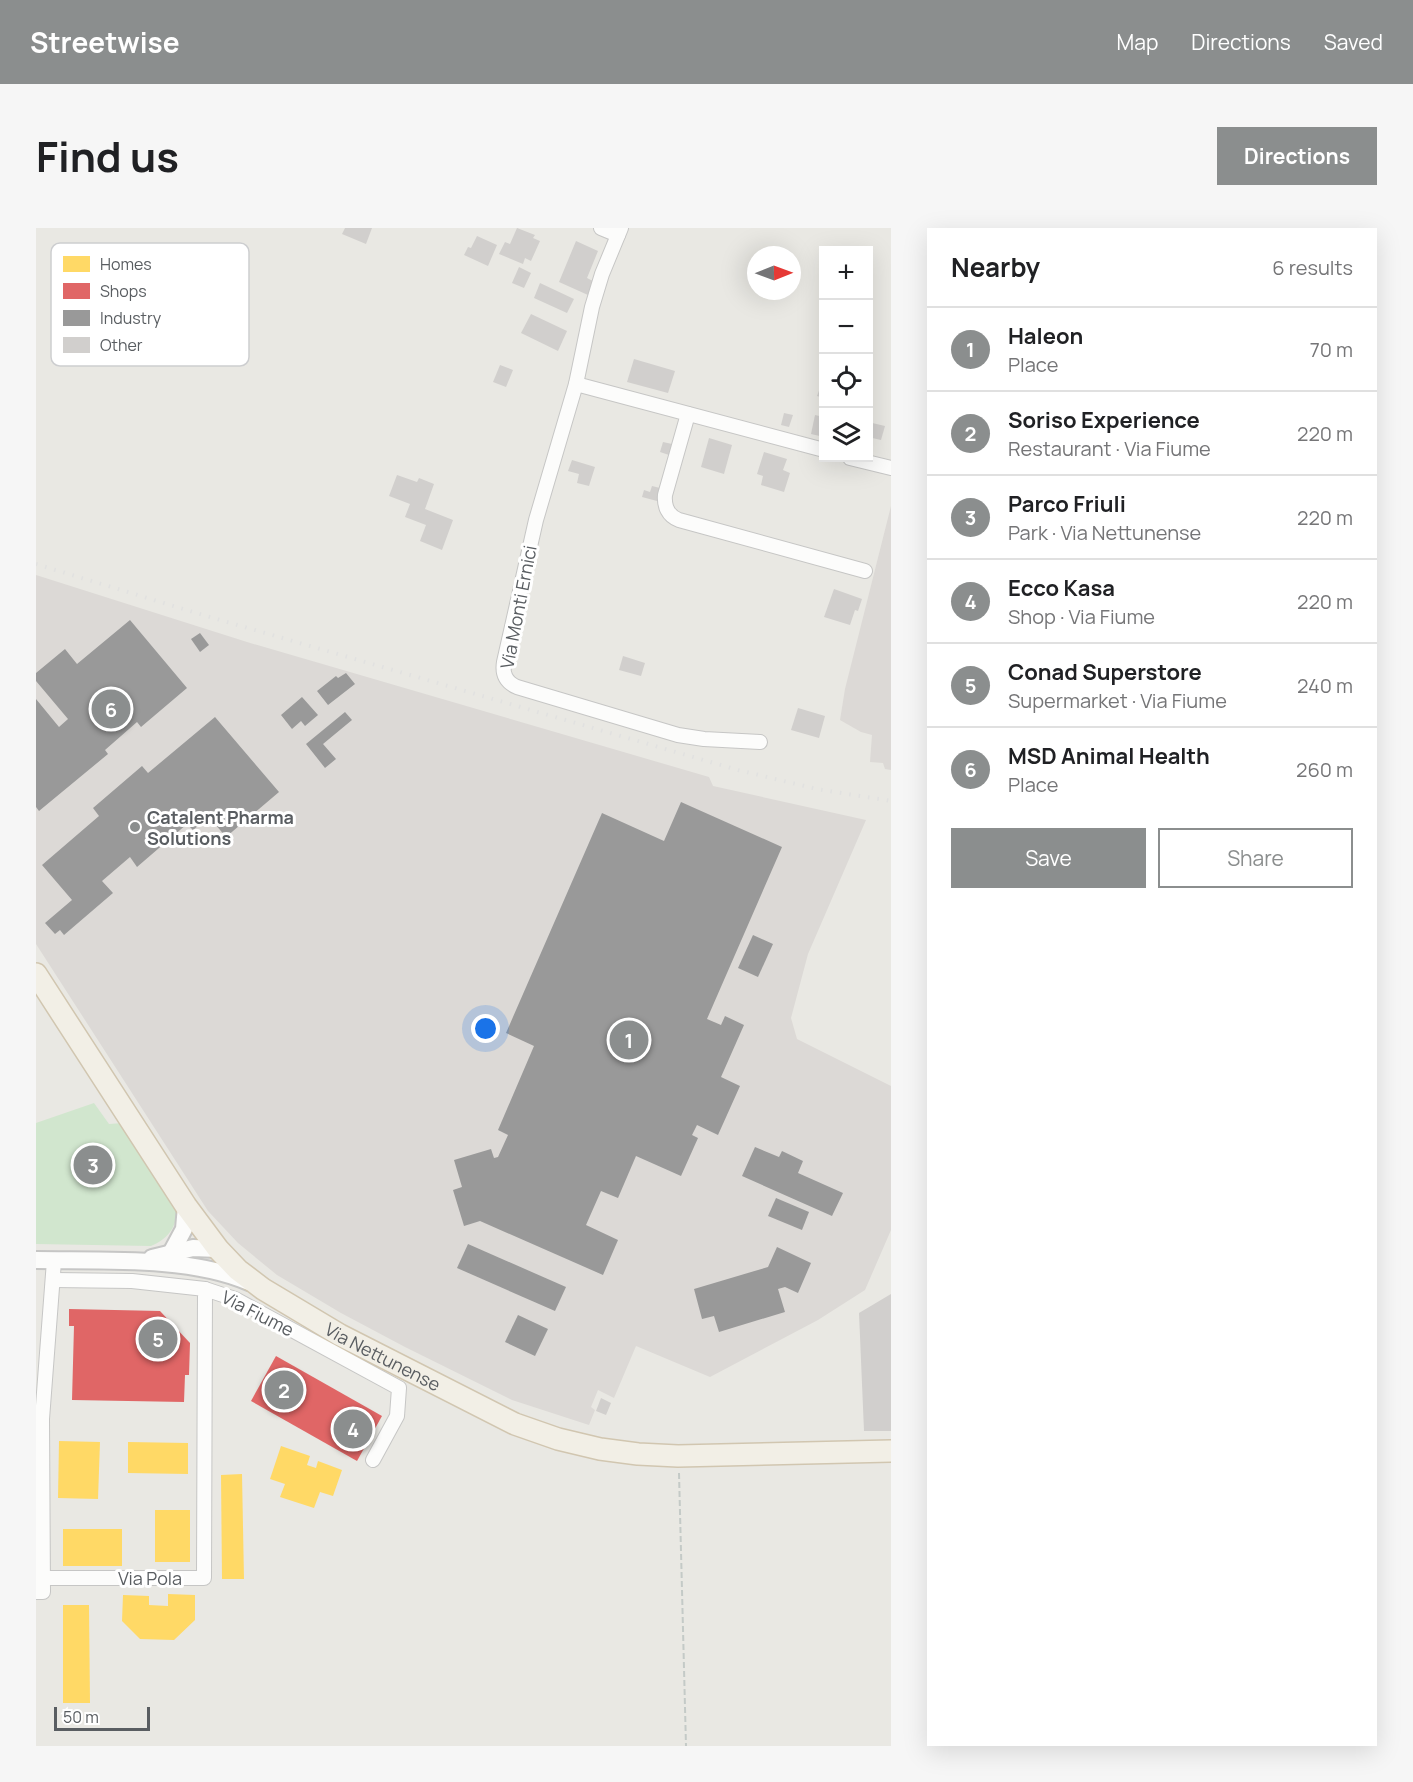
<!DOCTYPE html>
<meta charset="utf-8">
<style>
:root{--surface:#fff;--page:#f6f6f6;--text:#202124;--muted:#757577;--line:#e0e0e0;--accent:#8b8e8e}
body{margin:0;font-family:Manrope,sans-serif;background:var(--page);color:var(--text)}
.controls{position:absolute;right:18px;top:18px;display:grid;overflow:hidden;border-radius:0px;box-shadow:0 6px 24px #0002}
.controls button{width:54px;height:54px;display:grid;place-items:center;padding:0;border:0;border-bottom:2px solid var(--line);background:var(--surface);color:var(--text);font:30px sans-serif}
.compass{position:absolute;left:711px;top:18px;width:54px;height:54px;border-radius:50%;background:var(--surface);box-shadow:0 6px 24px #0002;rotate:89deg}
.scale{position:absolute;left:18px;bottom:15px;width:96px;box-sizing:border-box;padding-left:6px;border:3px solid #595d61;border-top:0;font-size:16px;line-height:21px;white-space:nowrap;color:#595d61;-webkit-text-stroke:4px #fff;paint-order:stroke}
.you{position:absolute;left:450px;top:801px;width:21px;height:21px;margin:-15px;border:4px solid #fff;border-radius:50%;background:#1a73e8;box-shadow:0 0 0 9px #1a73e833}
.badge{display:grid;place-items:center;width:39px;height:39px;border-radius:50%;background:var(--accent);color:#fff;font-size:20px;font-weight:700}
.pin{position:absolute;translate:-50% -50%;border:3px solid #fff;box-shadow:0 2px 6px #0006}
.list{margin:0;padding:0;list-style:none}
h2{display:flex;justify-content:space-between;align-items:center;height:78px;margin:0;padding:0 24px;font-size:26px}
h2 small{font-size:20px;font-weight:400;color:var(--muted)}
.list li{display:grid;grid-template-columns:39px 1fr auto;gap:18px;align-items:center;box-sizing:border-box;height:84px;padding:0 24px;border-top:2px solid var(--line)}
.list b{display:block;font-size:22px;white-space:nowrap}
.list p{margin:0;font-size:20px;white-space:nowrap;color:var(--muted)}
.list em{font-size:20px;font-style:normal;color:var(--muted)}
.actions{display:flex;gap:12px;padding:18px 24px}
.actions a{flex:1;padding:14px 0;border:2px solid var(--accent);border-radius:0px;text-align:center;font-size:21px;color:var(--accent)}
.actions .main{background:var(--accent);color:#fff}
.icon{flex:none;width:33px;height:33px;fill:none;stroke:currentColor;stroke-width:2;stroke-linecap:round;stroke-linejoin:round}
.map{position:relative;flex:none;width:855px;height:1518px;overflow:hidden;border-radius:0px}
header{display:flex;align-items:center;gap:36px;box-sizing:border-box;height:84px;padding:0 30px;background:var(--accent);color:#fff}
header strong{font-size:28px}
nav{display:flex;gap:33px;margin-inline-start:auto;font-size:21px}
.intro{display:flex;align-items:center;justify-content:space-between;box-sizing:border-box;height:144px;padding:0 36px}
h1{margin:0;font-size:42px}
.button{padding:15px 27px;border-radius:0px;background:var(--accent);color:#fff;font-size:21px;font-weight:700}
main{display:flex;gap:36px;padding:0 36px}
aside{flex:1;background:var(--surface);border-radius:0px;box-shadow:0 6px 24px #0002}
.map>svg:first-child{display:block}
</style>
<header>
<strong>Streetwise</strong>
<nav><a>Map</a><a>Directions</a><a>Saved</a></nav>
</header>
<div class="intro"><h1>Find us</h1><a class="button">Directions</a></div>
<main>
<div class="map">
<svg width="855" height="1518" viewBox="0 0 855 1518">
<rect width="100%" height="100%" fill="#e9e8e3"/>
<g fill="#dcd9d6">
<polygon points="855,278 855,542 849,541 847,535 834,534 836,507 825,504 804,492 809,461"/>
<polygon points="0,347 211,414 673,549 677,558 830,592 772,726 755,790 761,811 855,858 855,1002 829,1062 782,1092 674,1149 600,1118 578,1170 562,1162 555,1179 559,1182 553,1197 476,1172 369,1119 305,1085 241,1047 202,1015 172,983 0,716"/>
</g>
<path fill="#d1e6ce" d="M58,875L73,896L87,895L141,983C140,1001 130,1012 115,1018L0,1016V895Z"/>
<g fill="#ffd966">
<polygon points="23,1213 64,1214 62,1271 22,1270"/>
<polygon points="92,1214 152,1215 152,1246 92,1245"/>
<polygon points="245,1218 274,1228 271,1237 280,1240 282,1233 306,1242 297,1268 284,1264 278,1280 244,1269 249,1256 234,1251"/>
<polygon points="206,1246 208,1351 186,1351 185,1247"/>
<rect x="119" y="1282" width="35" height="52"/>
<rect x="27" y="1301" width="59" height="37"/>
<polygon points="132,1366 159,1367 159,1392 138,1412 104,1411 86,1393 87,1367 113,1368 113,1377 132,1378"/>
<polygon points="27,1377 53,1377 54,1475 27,1475"/>
</g>
<g fill="#e06666">
<polygon points="33,1081 124,1083 154,1115 153,1147 149,1147 148,1174 36,1172 38,1098 33,1098"/>
<polygon points="240,1128 346,1188 321,1233 215,1173"/>
</g>
<g fill="#999">
<polygon points="94,392 151,460 105,499 101,494 69,522 72,526 3,583 0,579 0,471 23,499 32,491 0,453 0,445 29,421 41,436"/>
<polygon points="164,405 173,417 164,424 155,411"/>
<polygon points="310,445 319,456 292,477 281,463 300,448 302,450"/>
<polygon points="266,469 282,487 269,498 265,493 256,501 245,487"/>
<polygon points="309,484 316,492 287,516 300,531 289,540 270,516"/>
<polygon points="179,489 243,564 190,609 173,589 157,602 151,596 101,639 94,629 66,653 77,665 28,707 24,702 19,706 9,695 36,672 6,637 63,588 57,580 106,538 112,545"/>
<polygon points="645,574 746,619 671,791 685,797 689,788 708,797 685,849 704,858 682,907 661,897 656,907 662,910 645,948 600,928 582,970 565,963 550,997 582,1012 567,1047 444,993 428,998 417,962 426,959 418,932 455,921 458,930 462,929 472,907 462,902 498,818 470,805 566,585 628,613"/>
<polygon points="717,707 737,716 722,749 702,740"/>
<polygon points="719,919 743,929 746,923 767,933 762,945 807,965 796,988 706,948"/>
<polygon points="740,970 773,984 766,1002 732,988"/>
<polygon points="432,1016 530,1059 519,1083 421,1040"/>
<polygon points="741,1019 775,1035 762,1065 749,1059 742,1061 749,1084 683,1104 678,1088 666,1091 658,1061 732,1039"/>
<polygon points="482,1087 512,1101 499,1128 469,1114"/>
</g>
<g fill="#d1cfcd">
<polygon points="309,0 336,0 330,16 306,6"/>
<polygon points="481,0 499,7 497,10 504,13 495,33 489,30 487,36 463,26 469,14 474,16"/>
<polygon points="441,8 461,17 452,38 428,27 432,19 435,20"/>
<polygon points="540,13 562,23 551,50 557,53 552,67 523,54"/>
<polygon points="483,39 495,45 488,60 476,55"/>
<polygon points="504,55 538,71 531,85 498,70"/>
<polygon points="495,86 531,103 522,123 485,105"/>
<polygon points="598,131 639,143 632,165 591,154"/>
<polygon points="464,137 477,142 470,159 457,154"/>
<polygon points="788,149 788,170 781,168"/>
<polygon points="748,185 757,187 753,199 745,197"/>
<polygon points="779,187 788,189 788,209 775,206"/>
<polygon points="832,194 849,198 845,212 832,209"/>
<polygon points="673,210 696,217 688,246 665,239"/>
<polygon points="627,214 636,216 633,227 624,224"/>
<polygon points="728,224 751,231 747,242 754,245 748,264 725,257 727,248 721,246"/>
<polygon points="536,232 559,239 553,258 541,255 543,246 532,243"/>
<polygon points="361,247 381,254 383,250 398,256 389,281 417,292 406,322 384,313 390,297 369,289 374,276 353,268"/>
<polygon points="616,258 624,260 621,273 606,269 608,262 614,264"/>
<polygon points="798,361 826,371 822,383 819,382 814,397 788,389"/>
<polygon points="587,428 609,435 605,448 583,442"/>
<polygon points="762,480 789,488 783,510 755,502"/>
<polygon points="855,1066 855,1203 828,1203 823,1085"/>
<polygon points="565,1170 575,1175 570,1187 560,1183"/>
</g>
<g fill="none" stroke-linecap="round" stroke-linejoin="round">
<g stroke="#c6c6c5" stroke-width="16">
<g id="minor">
<polyline points="565,0 582,7"/>
<path d="M585,0L566,46L556,79L540,156L500,292L468,434C466,446 470,454 481,459L642,507L668,511L724,514"/>
<polyline points="540,156 788,222"/>
<path d="M652,186L629,267C628,278 632,288 643,292L829,343"/>
<polyline points="814,230 855,240"/>
<polyline points="169,1061 199,1071 363,1160 361,1188 337,1232"/>
<polyline points="7,1350 168,1350 169,1061 96,1053 18,1052"/>
<polyline points="0,1364 7,1364 6,1191 18,1033"/>
</g>
</g>
<g stroke="#c6c6c5" stroke-width="20">
<g id="tertiary">
<polyline points="134,1027 148,1001 150,978"/>
<polyline points="116,1030 157,1020 182,1021"/>
<path d="M0,1032C64,1033 154,1028 213,1054"/>
</g>
</g>
<g stroke="#d1c6b0" stroke-width="24">
<g id="primary">
<path id="s1" d="M0,746L150,978L182,1021L202,1042L227,1061L304,1107L479,1196L522,1211L564,1221L602,1226L642,1228L855,1223"/>
</g>
</g>
<polyline stroke="#c4cac7" stroke-width="2" stroke-dasharray="6 3" stroke-linecap="butt" points="643,1245 650,1518"/>
<use href="#minor" stroke="#fcfcfb" stroke-width="14"/>
<use href="#tertiary" stroke="#fcfcfb" stroke-width="16"/>
<use href="#primary" stroke="#f2efe6" stroke-width="21"/>
<polyline stroke="#e1e1e0" stroke-width="4" stroke-dasharray="1.5 8" stroke-linecap="butt" points="0,336 167,387 702,542 781,561 855,573"/>
</g>
<circle fill="#8b8e8e" stroke="#fff" stroke-width="2" cx="99" cy="599" r="6"/>
<g text-anchor="middle" dominant-baseline="central" stroke-width="6" stroke-linejoin="round" paint-order="stroke">
<g font-size="18" fill="#595d61" stroke="#fff">
<text transform="translate(482 379) rotate(-79)">Via Monti Ernici</text>
<text transform="translate(222 1085) rotate(27)">Via Fiume</text>
<text stroke="none"><textPath href="#s1" startOffset="528">Via Nettunense</textPath></text>
<text x="114" y="1350">Via Pola</text>
</g>
<g font-size="18" font-weight="bold" fill="#595d61" stroke="#fff" text-anchor="start">
<text x="111" y="589">Catalent Pharma<tspan x="111" dy="21">Solutions</tspan></text>
</g>
</g>
<rect x="15" y="15" width="198" height="123" rx="9" fill="#fff" stroke="#cdced0" stroke-width="1.5"/>
<rect x="27" y="28" width="27" height="16" fill="#ffd966"/>
<rect x="27" y="55" width="27" height="16" fill="#e06666"/>
<rect x="27" y="82" width="27" height="16" fill="#999"/>
<rect x="27" y="109" width="27" height="16" fill="#d1cfcd"/>
<g font-size="16" fill="#595d61">
<text x="64" y="42">Homes</text>
<text x="64" y="69">Shops</text>
<text x="64" y="96">Industry</text>
<text x="64" y="123">Other</text>
</g>
</svg>
<div class="controls">
<button>+</button>
<button>−</button>
<button><svg class="icon" aria-label="locate" viewBox="0 0 24 24"><circle cx="12" cy="12" r="6"/><path d="M12 2v4M12 18v4M2 12h4M18 12h4"/></svg></button>
<button><svg class="icon" aria-label="layers" viewBox="0 0 24 24"><path d="M12 4l9 5-9 5-9-5zM3 14l9 5 9-5"/></svg></button>
</div>
<svg class="compass" viewBox="-18 -18 36 36"><path d="M0-13l5 13h-10z" fill="#e53935"/><path d="M0 13l5-13h-10z" fill="#757577"/></svg>
<div class="scale">50 m</div>
<div class="you"></div>
<div class="pin badge" style="left:593px;top:812px">1</div>
<div class="pin badge" style="left:248px;top:1162px">2</div>
<div class="pin badge" style="left:57px;top:937px">3</div>
<div class="pin badge" style="left:317px;top:1201px">4</div>
<div class="pin badge" style="left:122px;top:1111px">5</div>
<div class="pin badge" style="left:75px;top:481px">6</div>
</div>
<aside>
<h2>Nearby<small>6 results</small></h2>
<ul class="list">
<li><span class="badge">1</span><div><b>Haleon</b><p>Place</p></div><em>70 m</em></li>
<li><span class="badge">2</span><div><b>Soriso Experience</b><p>Restaurant · Via Fiume</p></div><em>220 m</em></li>
<li><span class="badge">3</span><div><b>Parco Friuli</b><p>Park · Via Nettunense</p></div><em>220 m</em></li>
<li><span class="badge">4</span><div><b>Ecco Kasa</b><p>Shop · Via Fiume</p></div><em>220 m</em></li>
<li><span class="badge">5</span><div><b>Conad Superstore</b><p>Supermarket · Via Fiume</p></div><em>240 m</em></li>
<li><span class="badge">6</span><div><b>MSD Animal Health</b><p>Place</p></div><em>260 m</em></li>
</ul>
<div class="actions"><a class="main">Save</a><a>Share</a></div>
</aside>
</main>
